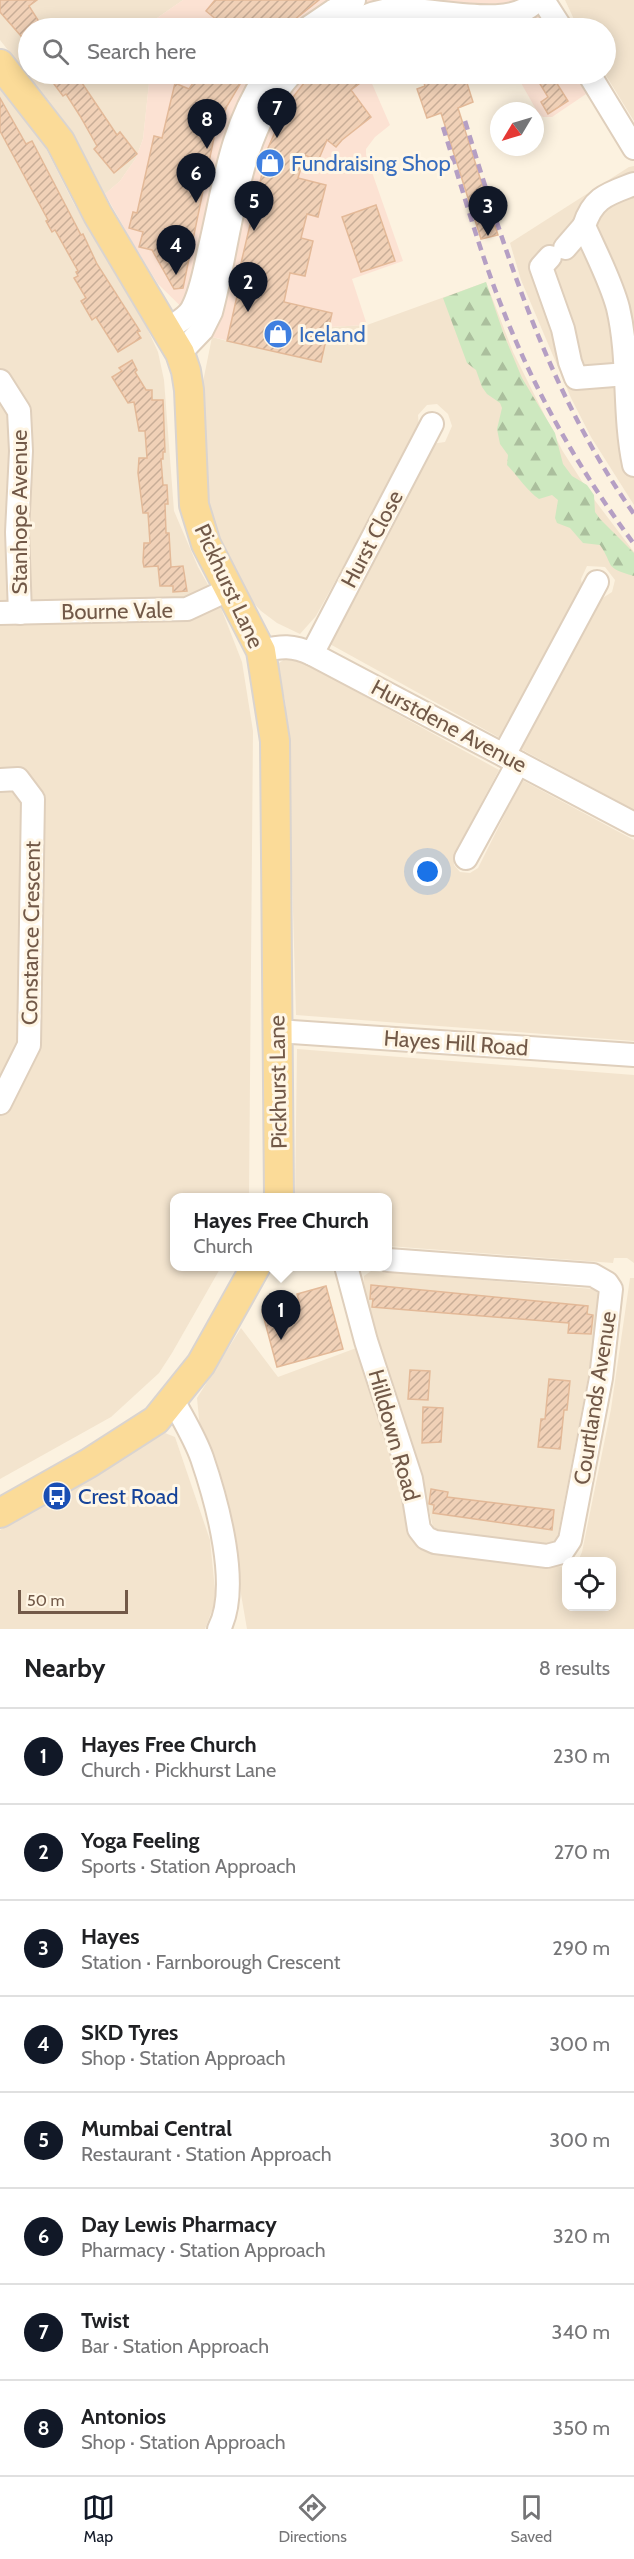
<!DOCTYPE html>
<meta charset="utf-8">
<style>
:root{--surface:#fff;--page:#f2f2f2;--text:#202124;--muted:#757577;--line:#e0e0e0;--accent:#111827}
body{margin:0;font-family:Cabin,sans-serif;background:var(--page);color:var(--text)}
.controls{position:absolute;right:18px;bottom:18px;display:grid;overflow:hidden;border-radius:12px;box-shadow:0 3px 15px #0003}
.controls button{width:54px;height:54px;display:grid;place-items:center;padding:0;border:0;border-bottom:2px solid var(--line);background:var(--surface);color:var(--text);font:30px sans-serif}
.compass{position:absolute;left:490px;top:102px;width:54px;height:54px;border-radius:50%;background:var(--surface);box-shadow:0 3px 15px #0003;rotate:232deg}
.scale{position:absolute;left:18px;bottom:15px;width:110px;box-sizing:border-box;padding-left:6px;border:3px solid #725948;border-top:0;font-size:16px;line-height:21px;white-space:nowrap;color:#725948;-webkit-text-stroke:4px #fff6e5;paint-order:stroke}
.you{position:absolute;left:428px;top:872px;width:21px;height:21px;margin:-15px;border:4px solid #fff;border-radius:50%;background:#1a73e8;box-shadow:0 0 0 9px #1a73e833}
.badge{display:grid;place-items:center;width:39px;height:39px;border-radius:50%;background:var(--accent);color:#fff;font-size:20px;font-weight:700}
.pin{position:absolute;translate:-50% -50px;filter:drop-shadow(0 2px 3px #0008)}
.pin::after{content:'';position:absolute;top:32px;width:21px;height:18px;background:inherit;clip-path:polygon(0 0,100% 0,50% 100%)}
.popup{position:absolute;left:170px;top:1193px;width:222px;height:78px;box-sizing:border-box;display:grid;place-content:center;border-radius:12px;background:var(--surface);filter:drop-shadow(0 2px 4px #0005);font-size:20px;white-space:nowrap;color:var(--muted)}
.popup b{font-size:22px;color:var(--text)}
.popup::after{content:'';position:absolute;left:50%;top:100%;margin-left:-12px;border:12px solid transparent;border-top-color:var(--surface)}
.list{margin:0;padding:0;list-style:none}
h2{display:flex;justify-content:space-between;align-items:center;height:78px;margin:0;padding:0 24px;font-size:26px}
h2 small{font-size:20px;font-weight:400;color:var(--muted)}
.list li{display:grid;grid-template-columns:39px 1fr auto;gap:18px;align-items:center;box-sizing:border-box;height:96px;padding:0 24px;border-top:2px solid var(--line)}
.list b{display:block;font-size:22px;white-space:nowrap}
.list p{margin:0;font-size:20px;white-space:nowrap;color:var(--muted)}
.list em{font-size:20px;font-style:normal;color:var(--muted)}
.icon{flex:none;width:33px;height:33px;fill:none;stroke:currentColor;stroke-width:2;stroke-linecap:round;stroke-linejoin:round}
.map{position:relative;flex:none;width:634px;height:1629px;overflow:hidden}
.search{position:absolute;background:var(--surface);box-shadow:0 3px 15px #0003;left:18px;right:18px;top:18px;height:66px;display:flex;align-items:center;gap:15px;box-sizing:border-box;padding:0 21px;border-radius:33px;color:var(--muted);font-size:22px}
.sheet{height:846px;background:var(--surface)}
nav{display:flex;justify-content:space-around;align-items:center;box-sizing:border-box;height:84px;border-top:2px solid var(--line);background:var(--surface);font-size:16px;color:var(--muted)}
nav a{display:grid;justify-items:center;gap:3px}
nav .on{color:var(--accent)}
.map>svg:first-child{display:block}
</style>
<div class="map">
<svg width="634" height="1629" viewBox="0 0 634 1629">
<defs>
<pattern id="forest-firs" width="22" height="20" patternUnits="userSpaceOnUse" patternTransform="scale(1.5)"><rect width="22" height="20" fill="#cde8bf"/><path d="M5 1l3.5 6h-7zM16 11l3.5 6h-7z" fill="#abbf9d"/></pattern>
<pattern id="building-hatch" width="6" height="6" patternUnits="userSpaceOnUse" patternTransform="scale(1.5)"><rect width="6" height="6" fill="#f1d1b7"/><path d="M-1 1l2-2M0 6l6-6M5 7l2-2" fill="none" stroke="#c8ad97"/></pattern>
</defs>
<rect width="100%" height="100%" fill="#fcf2e0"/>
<g fill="#f3e4ce">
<polygon points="0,0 183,0 157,18 156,28 28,28 28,74 150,74 143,139 136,158 120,181 105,194 72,131 0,40"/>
<polygon points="565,0 634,0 634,121 605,74 606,28 578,28"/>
<polygon points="0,83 35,127 74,204 147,328 158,352 164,380 174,511 198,567 221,608 242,662 253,731 249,1197 174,1198 174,1266 221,1267 172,1353 159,1373 111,1417 0,1479"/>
<polygon points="634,166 634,505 591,437 571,398 521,280 510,243 629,167"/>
<polygon points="486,282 513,352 562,450 590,494 634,552 634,810 519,748 598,601 612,592 615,580 605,567 587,566 581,579 583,591 500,738 328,643 431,444 445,442 452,426 448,414 437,404 427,405 418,415 419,429 316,616 300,634 277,623 261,611 249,598 211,523 202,407 203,382 212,337 227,341 329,327 367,325"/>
<polygon points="285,659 297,659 499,770 454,854 454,865 460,872 470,873 478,868 522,780 634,840 634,1041 296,1015 288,737 285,700 276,665"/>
<polygon points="297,1049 634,1075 634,1263 627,1258 614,1258 613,1263 388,1246 388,1198 295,1197"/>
<polygon points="371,1271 593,1289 597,1291 599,1299 588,1377 557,1539 554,1543 546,1544 445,1532 433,1527 418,1461 374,1327 363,1288 364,1276"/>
<polygon points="630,1278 634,1278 634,1629 247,1629 222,1484 200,1429 197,1398 241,1328 278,1377 359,1347 392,1447 415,1541 420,1548 428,1551 566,1567 566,1606 612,1606 612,1562 578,1561 582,1552 611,1409"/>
<polygon points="165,1433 175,1437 210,1540 216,1600 205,1629 0,1629 0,1530"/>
</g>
<g fill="#fce2d3">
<polygon points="183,0 525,0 552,28 156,28 157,18"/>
<polygon points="150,74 397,74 370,79 390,125 375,137 366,149 366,155 403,261 352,279 367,325 329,327 321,362 212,337 158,284 134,245 105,194 120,181 136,158 143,139"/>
<polygon points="516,74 579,74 589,92 552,117 543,117 538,113"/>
</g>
<path fill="url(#forest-firs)" d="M486,282L504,335L522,378L555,433L563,464L572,476L587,485L594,495L595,512L600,519L634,553V576C603,567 615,567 600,545L583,543L570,528L557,523L555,518L558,500L552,495L539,499C528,492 516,474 507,465L508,455L500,444L497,429L502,408L500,403L487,394L482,387L476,370L467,363L443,298Z"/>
<g fill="url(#building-hatch)" stroke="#e3b998" stroke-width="1.5">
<polygon points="0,0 37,0 29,6 43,28 28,28 28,44 0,12"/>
<polygon points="215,0 319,0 284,28 237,28 228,20 224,26 206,11"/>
<polygon points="49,74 76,74 117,135 120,132 137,154 114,173 94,149 97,146 80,116 66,94 63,96 54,84 56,82"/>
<polygon points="199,74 246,74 227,106 218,129 216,128 183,288 174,289 152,250 139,247 143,232 129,228 133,212 137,213 154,136 162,138 175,83 189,89"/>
<polygon points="311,74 372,74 351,90 371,117 342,140 336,147 327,140 318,161 305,155 298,178 326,185 318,217 307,214 301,238 313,241 305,276 290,273 284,302 332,313 321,362 227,341 241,278 238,278 242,259 268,148 287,105"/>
<polygon points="421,74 488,74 488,76 467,83 473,102 458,108 498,235 481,239 441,113 427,118 417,89 425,86"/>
<polygon points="534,74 551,74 568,101 548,114 541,102 548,97"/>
<polygon points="0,98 26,144 32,141 81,235 83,234 97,264 140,331 137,332 141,338 118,352 96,317 92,320 81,301 86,298 74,278 78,276 76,272 78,271 55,230 52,232 46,221 48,220 0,131"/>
<polygon points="376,205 395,261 361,272 342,217"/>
<polygon points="132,360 137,370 135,372 146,390 152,390 152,400 163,400 165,452 163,452 163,459 161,459 163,485 167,485 168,504 165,504 166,533 169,533 171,567 183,566 187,591 173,592 173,586 160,586 158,566 144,567 143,562 144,543 150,543 148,513 143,513 138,473 139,458 147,458 145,431 139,431 134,402 128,403 112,377 122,371 119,368"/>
<polygon points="371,1285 588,1306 587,1314 593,1315 591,1334 568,1333 569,1323 372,1307 373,1299 370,1299"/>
<polygon points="326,1286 343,1349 277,1367 262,1311 299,1301 297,1294"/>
<polygon points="410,1370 430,1371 428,1400 408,1399"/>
<polygon points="549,1379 570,1381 567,1410 564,1410 560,1449 538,1447 541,1419 545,1419"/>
<polygon points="423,1407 443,1408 441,1442 422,1443"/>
<polygon points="431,1489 448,1492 447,1497 554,1510 552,1530 433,1513 434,1505 429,1504"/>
</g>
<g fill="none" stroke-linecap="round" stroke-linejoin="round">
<g stroke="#dfcfbc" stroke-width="26">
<g id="minor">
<polyline points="543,0 561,28"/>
<polyline points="308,28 333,11 354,0"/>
<path d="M343,28C357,19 372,12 390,10C427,5 512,33 536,0"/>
<polyline points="589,74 634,148"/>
<path d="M634,184C608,194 593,197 584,226C595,251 611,281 618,308C630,359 623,413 634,465"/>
<polyline points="565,248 584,226"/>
<polyline points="550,257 541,267 563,329 570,362 576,378 627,374"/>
<path d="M168,329C176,323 187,318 192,309C202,291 205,267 210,247C225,183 230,130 267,74"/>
<path d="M180,353L202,330L211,312C232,235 235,135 291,74"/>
<polyline points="0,381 19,411 21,451 17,532 20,613"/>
<polyline points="0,613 187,609 230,589"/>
<path d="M261,651C281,646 293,645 312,654L634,824"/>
<polyline points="312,654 432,424"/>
<polyline points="504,755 597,582"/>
<polyline points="0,780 18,779 33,799 29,1045 0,1103"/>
<polyline points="466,858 518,763"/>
<polyline points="277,1031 634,1055"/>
<polyline points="346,1266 366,1341 411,1479 419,1529 426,1538 435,1542 547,1556 562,1552 570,1540 601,1378 611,1289 607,1283 593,1275 388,1260"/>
<path d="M173,1400C183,1419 195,1438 202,1458C217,1502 241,1587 219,1629"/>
</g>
</g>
<g stroke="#dad4cf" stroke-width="32">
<g id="major">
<polyline points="0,64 60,141 98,215 180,353 186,371 189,390 194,505 206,544 261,651 275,741 279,1198"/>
<polyline points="0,1513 89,1463 156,1420 201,1364 256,1266"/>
</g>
</g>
<use href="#minor" stroke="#fff" stroke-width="22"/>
<use href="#major" stroke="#fbdb98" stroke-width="28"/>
<g stroke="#b59fc4" stroke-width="4.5" stroke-dasharray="9 6" stroke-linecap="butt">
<path d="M465,121C508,261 549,393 634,514"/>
<path d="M443,127C462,188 479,250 503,310C536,394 580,471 634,544"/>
</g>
</g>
<defs>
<g id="shop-disc" transform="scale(1.5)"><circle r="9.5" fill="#3f7fe0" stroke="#fff6e5"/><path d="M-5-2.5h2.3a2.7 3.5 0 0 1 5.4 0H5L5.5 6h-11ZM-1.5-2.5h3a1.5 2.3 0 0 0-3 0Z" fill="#fff"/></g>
<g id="bus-disc" transform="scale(1.5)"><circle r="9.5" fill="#1a4fb4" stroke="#fff6e5"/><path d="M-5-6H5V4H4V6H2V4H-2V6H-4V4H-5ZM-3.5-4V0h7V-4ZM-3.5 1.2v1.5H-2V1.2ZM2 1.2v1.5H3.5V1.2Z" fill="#fff"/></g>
</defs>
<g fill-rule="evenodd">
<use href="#shop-disc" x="270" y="163"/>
<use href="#shop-disc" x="278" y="334"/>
<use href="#bus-disc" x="57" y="1496"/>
</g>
<g text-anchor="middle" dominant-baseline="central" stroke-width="6" stroke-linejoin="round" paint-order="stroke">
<g font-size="22" fill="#366cbe" stroke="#fff6e5" text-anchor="start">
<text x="291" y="163">Fundraising Shop</text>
<text x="299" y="334">Iceland</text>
</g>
<g font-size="22" fill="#725948" stroke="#fff6e5">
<text transform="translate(19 512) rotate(-90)">Stanhope Avenue</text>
<text transform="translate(372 539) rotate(-62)">Hurst Close</text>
<text transform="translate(229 586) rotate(65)">Pickhurst Lane</text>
<text transform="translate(117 611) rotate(-1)">Bourne Vale</text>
<text transform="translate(449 726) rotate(28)">Hurstdene Avenue</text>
<text transform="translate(31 933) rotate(-89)">Constance Crescent</text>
<text transform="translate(456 1043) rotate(4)">Hayes Hill Road</text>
<text transform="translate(278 1082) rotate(-91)">Pickhurst Lane</text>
<text transform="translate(595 1398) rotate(-81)">Courtlands Avenue</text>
<text transform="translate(394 1435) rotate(74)">Hilldown Road</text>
</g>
<g font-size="22" fill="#164399" stroke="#fff6e5" text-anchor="start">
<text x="78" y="1496">Crest Road</text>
</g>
</g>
</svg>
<div class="controls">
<button><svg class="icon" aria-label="locate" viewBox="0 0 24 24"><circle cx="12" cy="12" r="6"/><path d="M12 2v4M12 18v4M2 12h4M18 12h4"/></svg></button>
</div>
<svg class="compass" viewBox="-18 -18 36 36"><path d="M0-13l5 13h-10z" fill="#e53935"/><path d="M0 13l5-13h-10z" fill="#757577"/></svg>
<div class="scale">50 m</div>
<div class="you"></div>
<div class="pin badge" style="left:281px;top:1340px">1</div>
<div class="popup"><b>Hayes Free Church</b>Church</div>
<div class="pin badge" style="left:248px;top:312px">2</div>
<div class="pin badge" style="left:488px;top:236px">3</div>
<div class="pin badge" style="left:176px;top:275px">4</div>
<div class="pin badge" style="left:254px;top:231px">5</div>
<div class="pin badge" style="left:196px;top:203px">6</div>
<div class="pin badge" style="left:277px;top:138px">7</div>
<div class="pin badge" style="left:207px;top:149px">8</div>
<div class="search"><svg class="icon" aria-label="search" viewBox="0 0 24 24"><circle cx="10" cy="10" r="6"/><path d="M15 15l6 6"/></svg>Search here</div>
</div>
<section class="sheet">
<h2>Nearby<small>8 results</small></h2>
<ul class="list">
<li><span class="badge">1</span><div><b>Hayes Free Church</b><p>Church · Pickhurst Lane</p></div><em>230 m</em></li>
<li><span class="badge">2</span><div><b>Yoga Feeling</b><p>Sports · Station Approach</p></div><em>270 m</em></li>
<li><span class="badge">3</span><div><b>Hayes</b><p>Station · Farnborough Crescent</p></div><em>290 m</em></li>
<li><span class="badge">4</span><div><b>SKD Tyres</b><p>Shop · Station Approach</p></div><em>300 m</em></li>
<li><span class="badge">5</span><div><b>Mumbai Central</b><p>Restaurant · Station Approach</p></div><em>300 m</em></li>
<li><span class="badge">6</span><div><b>Day Lewis Pharmacy</b><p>Pharmacy · Station Approach</p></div><em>320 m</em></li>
<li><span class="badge">7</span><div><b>Twist</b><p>Bar · Station Approach</p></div><em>340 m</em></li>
<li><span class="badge">8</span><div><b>Antonios</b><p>Shop · Station Approach</p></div><em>350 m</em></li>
</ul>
</section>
<nav>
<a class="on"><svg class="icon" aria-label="map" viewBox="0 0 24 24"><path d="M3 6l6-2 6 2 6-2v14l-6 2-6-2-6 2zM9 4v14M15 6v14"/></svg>Map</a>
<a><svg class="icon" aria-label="directions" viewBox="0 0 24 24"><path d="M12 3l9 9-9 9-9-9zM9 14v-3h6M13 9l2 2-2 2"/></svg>Directions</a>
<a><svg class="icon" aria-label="saved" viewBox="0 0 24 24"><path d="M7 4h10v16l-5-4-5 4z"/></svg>Saved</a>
</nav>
